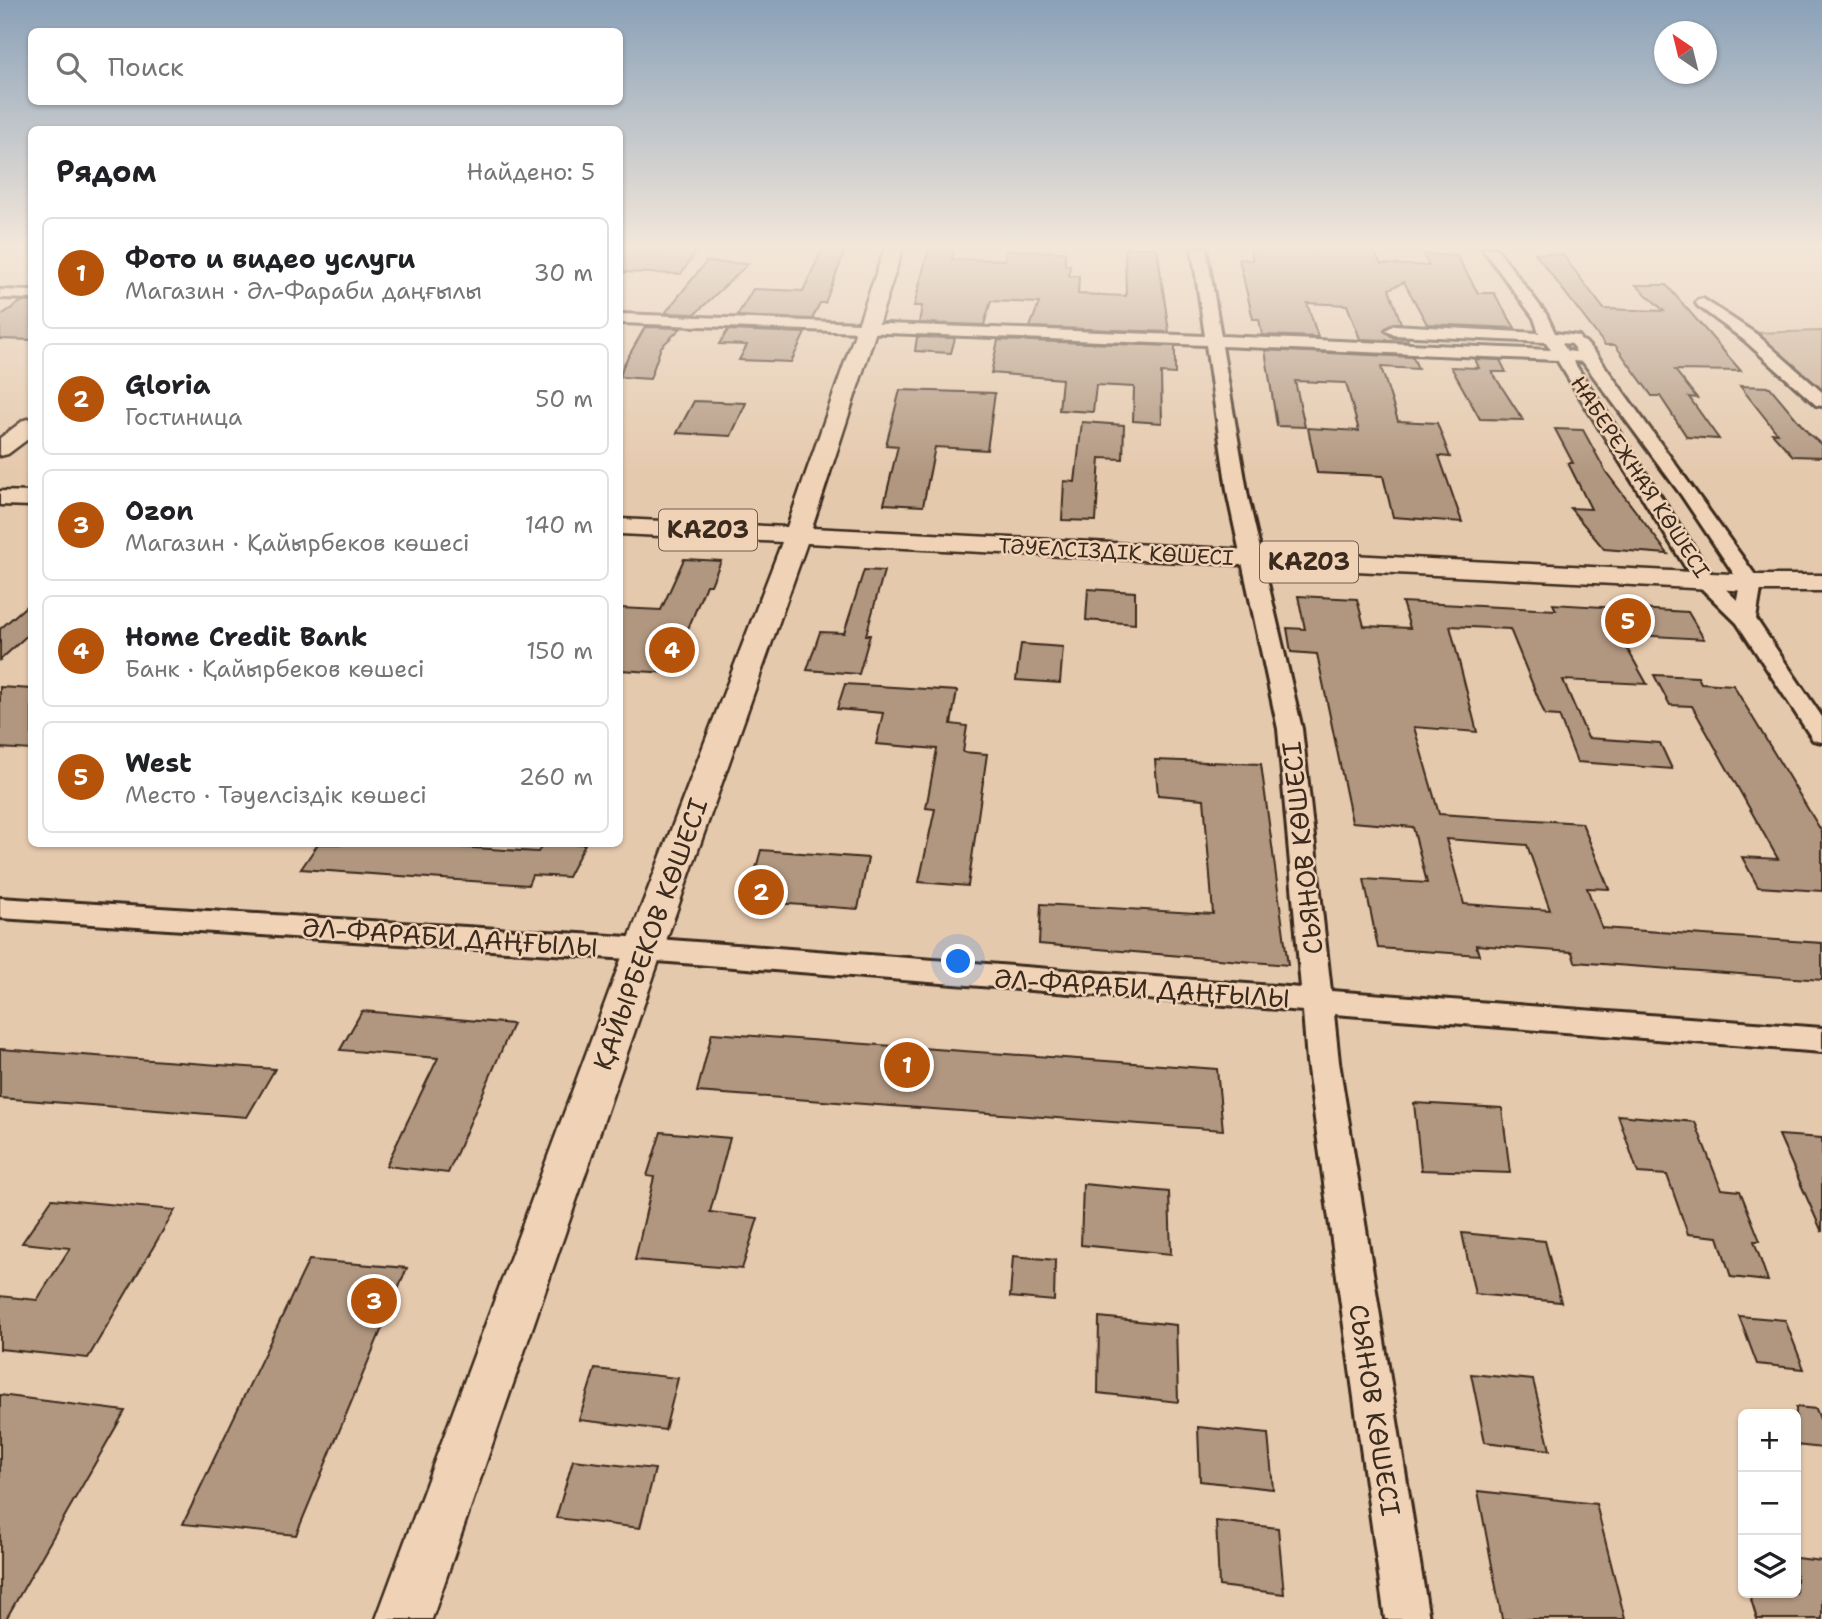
<!DOCTYPE html>
<html lang="ru">
<meta charset="utf-8">
<style>
:root{--surface:#fff;--page:#f6f6f6;--text:#202124;--muted:#757577;--line:#e0e0e0;--accent:#b45309}
body{margin:0;font-family:"Shantell Sans",sans-serif;background:var(--page);color:var(--text)}
.controls{position:absolute;right:21px;bottom:21px;display:grid;overflow:hidden;border-radius:10px;box-shadow:0 2px 5px #0004}
.controls button{width:63px;height:63px;display:grid;place-items:center;padding:0;border:0;border-bottom:2px solid var(--line);background:var(--surface);color:var(--text);font:35px sans-serif}
.compass{position:absolute;left:1654px;top:21px;width:63px;height:63px;border-radius:50%;background:var(--surface);box-shadow:0 2px 5px #0004;rotate:325deg}
.you{position:absolute;left:959px;top:962px;width:24px;height:24px;margin:-18px;border:5px solid #fff;border-radius:50%;background:#1a73e8;box-shadow:0 0 0 10px #1a73e833}
.badge{display:grid;place-items:center;width:46px;height:46px;border-radius:50%;background:var(--accent);color:#fff;font-size:23px;font-weight:700}
.pin{position:absolute;translate:-50% -50%;border:4px solid #fff;box-shadow:0 2px 7px #0006}
.list{margin:0;padding:0;list-style:none}
h2{display:flex;justify-content:space-between;align-items:center;height:91px;margin:0;padding:0 28px;font-size:30px}
h2 small{font-size:23px;font-weight:400;color:var(--muted)}
.list li{display:grid;grid-template-columns:46px 1fr auto;gap:21px;align-items:center;box-sizing:border-box;height:112px;margin:0 14px 14px;padding:0 14px;border:2px solid var(--line);border-radius:10px}
.list b{display:block;font-size:26px;white-space:nowrap}
.list p{margin:0;font-size:23px;white-space:nowrap;color:var(--muted)}
.list em{font-size:23px;font-style:normal;color:var(--muted)}
.icon{flex:none;width:38px;height:38px;fill:none;stroke:currentColor;stroke-width:2;stroke-linecap:round;stroke-linejoin:round}
.map{position:relative;flex:none;width:1822px;height:1619px;overflow:hidden}
.search{position:absolute;background:var(--surface);box-shadow:0 2px 5px #0004;left:28px;top:28px;width:595px;height:77px;display:flex;align-items:center;gap:18px;box-sizing:border-box;padding:0 24px;border-radius:10px;color:var(--muted);font-size:26px}
.panel{position:absolute;background:var(--surface);box-shadow:0 2px 5px #0004;left:28px;top:126px;width:595px;height:721px;border-radius:10px}
.map>svg:first-child{display:block}
</style>
<div class="map">
<svg width="1822" height="1619" viewBox="0 0 1822 1619">
<rect width="100%" height="100%" fill="#e5c9ad"/>
<filter id="ink" filterUnits="userSpaceOnUse"><feTurbulence type="fractalNoise" baseFrequency=".0143" numOctaves="2"/><feDisplacementMap in="SourceGraphic" scale="14" xChannelSelector="R" yChannelSelector="G"/><feConvolveMatrix kernelMatrix="1 2 1 2 8 2 1 2 1" color-interpolation-filters="sRGB"/></filter>
<g filter="url(#ink)">
<polygon fill="#c5ab92" stroke="#806a58" stroke-width="2" points="1822,331 1822,395 1751,333"/>
<g fill="#b19780" stroke="#3b2a1e" stroke-width="2" fill-rule="evenodd">
<polygon points="620,248 628,248 697,250 681,274 620,272"/>
<polygon points="823,248 846,248 825,303 820,303 812,319 737,316 753,289 803,291"/>
<polygon points="929,248 954,249 952,259 1005,260 1006,250 1065,252 1065,265 1070,265 1069,276 1079,276 1078,294 1126,296 1125,248 1157,248 1169,332 1030,327 1039,303 991,301 984,325 919,323 922,306 914,306"/>
<polygon points="1250,248 1372,248 1381,264 1384,264 1429,266 1423,254 1457,256 1478,293 1494,293 1515,328 1427,324 1404,282 1389,289 1401,323 1393,323 1384,331 1394,338 1407,338 1408,341 1360,339 1347,305 1307,303 1318,337 1262,335 1259,319 1253,319 1239,259 1253,260"/>
<polygon points="1535,253 1562,254 1604,309 1664,311 1636,285 1666,285 1669,288 1741,371 1675,370 1697,398 1689,397 1719,439 1687,437 1660,396 1652,396 1615,345 1605,345"/>
<polygon points="706,262 748,264 695,314 665,313"/>
<polygon points="22,301 32,302 32,340 0,339 0,316"/>
<polygon points="645,327 681,328 661,347 650,379 620,377 623,366"/>
<polygon points="728,330 805,333 791,362 739,360 747,345 719,344"/>
<polygon points="917,337 955,338 951,353 915,351"/>
<polygon points="998,340 1175,346 1175,374 1161,373 1162,423 1133,421 1134,387 1096,385 1093,412 1059,410 1062,379 991,373"/>
<polygon points="1265,350 1413,357 1418,369 1381,367 1398,421 1437,423 1450,457 1439,456 1462,522 1393,517 1383,476 1317,473 1308,428 1359,431 1346,383 1295,381 1305,427 1277,426"/>
<polygon points="1475,359 1500,360 1506,372 1492,372 1523,420 1480,419 1451,367 1479,368"/>
<polygon points="1740,386 1770,387 1809,434 1822,445 1822,457 1793,456 1772,433 1777,433"/>
<polygon points="900,390 995,393 987,450 935,447 923,506 884,504 898,446 886,445"/>
<polygon points="694,401 746,403 731,436 677,433"/>
<polygon points="1082,422 1124,425 1123,459 1100,458 1096,521 1062,520 1064,481 1075,482"/>
<polygon points="1555,429 1583,430 1606,472 1668,554 1604,549 1570,508 1591,509 1568,463 1573,463"/>
<polygon points="684,559 721,561 711,585 706,585 670,673 620,670 620,608 661,610"/>
<polygon points="864,570 884,571 866,635 870,635 859,674 807,670 820,632 844,633"/>
<polygon points="1088,589 1135,592 1135,624 1086,620"/>
<path d="M1298,596L1357,599L1364,626L1410,628L1402,602L1556,610L1553,604L1688,612L1704,639L1619,634L1647,684L1563,680L1588,738L1660,743L1672,769L1577,762L1559,716L1545,715L1510,629L1450,626L1477,732L1414,727L1439,814L1582,823L1609,889L1587,888L1602,928L1822,943V980L1575,962L1572,952L1476,945L1479,955L1378,948L1364,879L1427,883L1413,827L1352,822L1317,654L1291,652L1287,628L1305,629ZM1446,839L1527,845L1550,910L1464,904Z"/>
<polygon points="32,601 32,631 0,660 0,629"/>
<polygon points="1021,644 1063,647 1060,683 1016,680"/>
<polygon points="1654,675 1698,677 1701,683 1733,685 1822,832 1822,891 1758,887 1742,857 1778,859 1692,706 1670,705"/>
<polygon points="845,684 957,691 951,724 967,726 963,752 987,754 968,886 919,882 935,809 926,808 937,749 876,744 883,713 837,709"/>
<polygon points="0,687 32,689 32,750 0,748"/>
<polygon points="1155,760 1261,764 1288,965 1039,944 1041,904 1213,914 1204,799 1158,795"/>
<polygon points="318,844 410,844 538,852 543,844 585,844 568,877 532,875 528,885 301,869"/>
<polygon points="761,850 868,858 858,909 747,901"/>
<polygon points="362,1011 513,1024 448,1173 386,1166 438,1058 340,1050"/>
<polygon points="712,1033 1217,1069 1223,1130 697,1092"/>
<polygon points="0,1049 275,1069 247,1117 0,1098"/>
<polygon points="1414,1103 1502,1108 1510,1173 1421,1170"/>
<polygon points="1618,1115 1695,1122 1721,1189 1740,1191 1760,1241 1754,1241 1768,1281 1731,1277 1718,1237 1688,1234 1667,1175 1638,1173"/>
<polygon points="661,1132 730,1138 710,1212 758,1218 742,1269 635,1260 654,1177 647,1176"/>
<polygon points="1779,1135 1822,1138 1822,1232"/>
<polygon points="1083,1184 1169,1192 1171,1254 1081,1245"/>
<polygon points="52,1199 175,1210 88,1358 0,1349 0,1296 37,1300 70,1248 22,1243"/>
<polygon points="1462,1233 1545,1241 1561,1302 1475,1294"/>
<polygon points="1013,1256 1055,1260 1054,1301 1010,1297"/>
<polygon points="309,1260 407,1268 296,1535 183,1524"/>
<polygon points="1739,1316 1785,1320 1804,1369 1757,1364"/>
<polygon points="1099,1317 1176,1325 1178,1402 1098,1393"/>
<polygon points="595,1369 678,1378 665,1430 579,1420"/>
<polygon points="1471,1374 1533,1380 1550,1450 1485,1442"/>
<polygon points="0,1395 125,1411 6,1619 0,1619"/>
<polygon points="1796,1407 1816,1409 1822,1424 1822,1448 1796,1445"/>
<polygon points="1198,1427 1268,1434 1273,1489 1200,1481"/>
<polygon points="573,1460 655,1469 640,1528 556,1518"/>
<polygon points="1478,1491 1596,1504 1625,1619 1502,1619"/>
<polygon points="1216,1521 1278,1528 1284,1594 1219,1586"/>
<polygon points="1796,1558 1822,1561 1822,1619 1757,1619 1749,1593 1796,1593"/>
</g>
<g fill="none" stroke-linecap="round" stroke-linejoin="round">
<g stroke="#3b2a1e" stroke-width="6">
<g id="minor">
<path d="M1192,248H1206L1221,336L1551,350L1545,342L1394,335L1386,330L1394,325L1539,333L1534,318L1482,248H1496L1546,314L1555,333L1579,336L1580,340L1585,342L1596,354L1758,579L1762,583L1756,619L1822,717V742L1813,740L1737,623L1694,581L1557,360L1222,346L1248,497L1302,729L1331,991L1822,1028V1052L1334,1014L1339,1062L1429,1619H1385L1307,1062L1303,1011L644,960L0,918V898L644,938L1301,988L1278,729L1228,497L1206,345L620,323V314L1205,336ZM1562,343L1572,344L1576,352L1567,351ZM1573,361L1583,362L1682,496L1740,583L1737,600L1713,577Z"/>
<polygon points="0,290 32,291 32,299 0,298"/>
<polygon points="1703,299 1756,334 1822,392 1822,406 1816,405 1744,340 1698,306 1696,303 1698,300"/>
</g>
</g>
<g stroke="#3b2a1e" stroke-width="5">
<g id="major">
<polygon points="885,248 903,248 812,528 1751,575 1822,575 1822,591 1751,591 807,543 663,949 432,1619 376,1619 625,949 782,542 620,534 620,519 787,527"/>
<polygon points="32,418 32,436 8,454 0,456 0,438 24,420"/>
<polygon points="0,491 32,492 32,506 0,505"/>
</g>
</g>
<use href="#minor" fill="#f0d3b6" fill-rule="evenodd"/>
<use href="#major" fill="#f0d3b6" fill-rule="evenodd"/>
</g>
</g>
<linearGradient id="sky" x2="0" y2="1"><stop stop-color="#8aa1b8"/><stop offset="0.52" stop-color="#f3e7da"/><stop offset="1" stop-color="#f3e7da" stop-opacity="0"/></linearGradient>
<rect width="1822" height="474" fill="url(#sky)"/>
<g text-anchor="middle" dominant-baseline="central" stroke-width="5" stroke-linejoin="round" paint-order="stroke">
<g font-size="21" fill="#3b2a1e" stroke="#f0d3b6">
<text transform="translate(1640 477) rotate(57)">НАБЕРЕЖНАЯ КӨШЕСІ</text>
<text transform="translate(1116 552) rotate(3)">ТӘУЕЛСІЗДІК КӨШЕСІ</text>
</g>
<g fill="#f0d3b6" stroke="#715d4c" stroke-width="2">
<rect x="659" y="509.5" width="98" height="41" rx="5"/>
<rect x="1260" y="541.5" width="98" height="41" rx="5"/>
</g>
<g font-size="24" font-weight="bold" fill="#3b2a1e">
<text x="708" y="530">KАZ03</text>
<text x="1309" y="562">KАZ03</text>
</g>
<g font-size="26" fill="#3b2a1e" stroke="#f0d3b6">
<text transform="translate(1302 848) rotate(-96)">СЬЯНОВ КӨШЕСІ</text>
<text transform="translate(650 934) rotate(-70)">ҚАЙЫРБЕКОВ КӨШЕСІ</text>
<text transform="translate(450 937) rotate(4)">ӘЛ-ФАРАБИ ДАҢҒЫЛЫ</text>
<text transform="translate(1142 988) rotate(4)">ӘЛ-ФАРАБИ ДАҢҒЫЛЫ</text>
<text transform="translate(1375 1410) rotate(81)">СЬЯНОВ КӨШЕСІ</text>
</g>
</g>
</svg>
<div class="controls">
<button>+</button>
<button>−</button>
<button><svg class="icon" aria-label="layers" viewBox="0 0 24 24"><path d="M12 4l9 5-9 5-9-5zM3 14l9 5 9-5"/></svg></button>
</div>
<svg class="compass" viewBox="-18 -18 36 36"><path d="M0-13l5 13h-10z" fill="#e53935"/><path d="M0 13l5-13h-10z" fill="#757577"/></svg>
<div class="you"></div>
<div class="pin badge" style="left:907px;top:1065px">1</div>
<div class="pin badge" style="left:761px;top:892px">2</div>
<div class="pin badge" style="left:374px;top:1301px">3</div>
<div class="pin badge" style="left:672px;top:650px">4</div>
<div class="pin badge" style="left:1628px;top:621px">5</div>
<div class="search"><svg class="icon" aria-label="search" viewBox="0 0 24 24"><circle cx="10" cy="10" r="6"/><path d="M15 15l6 6"/></svg>Поиск</div>
<section class="panel">
<h2>Рядом<small>Найдено: 5</small></h2>
<ul class="list">
<li><span class="badge">1</span><div><b>Фото и видео услуги</b><p>Магазин · Әл-Фараби даңғылы</p></div><em>30 m</em></li>
<li><span class="badge">2</span><div><b>Gloria</b><p>Гостиница</p></div><em>50 m</em></li>
<li><span class="badge">3</span><div><b>Ozon</b><p>Магазин · Қайырбеков көшесі</p></div><em>140 m</em></li>
<li><span class="badge">4</span><div><b>Home Credit Bank</b><p>Банк · Қайырбеков көшесі</p></div><em>150 m</em></li>
<li><span class="badge">5</span><div><b>West</b><p>Место · Тәуелсіздік көшесі</p></div><em>260 m</em></li>
</ul>
</section>
</div>
